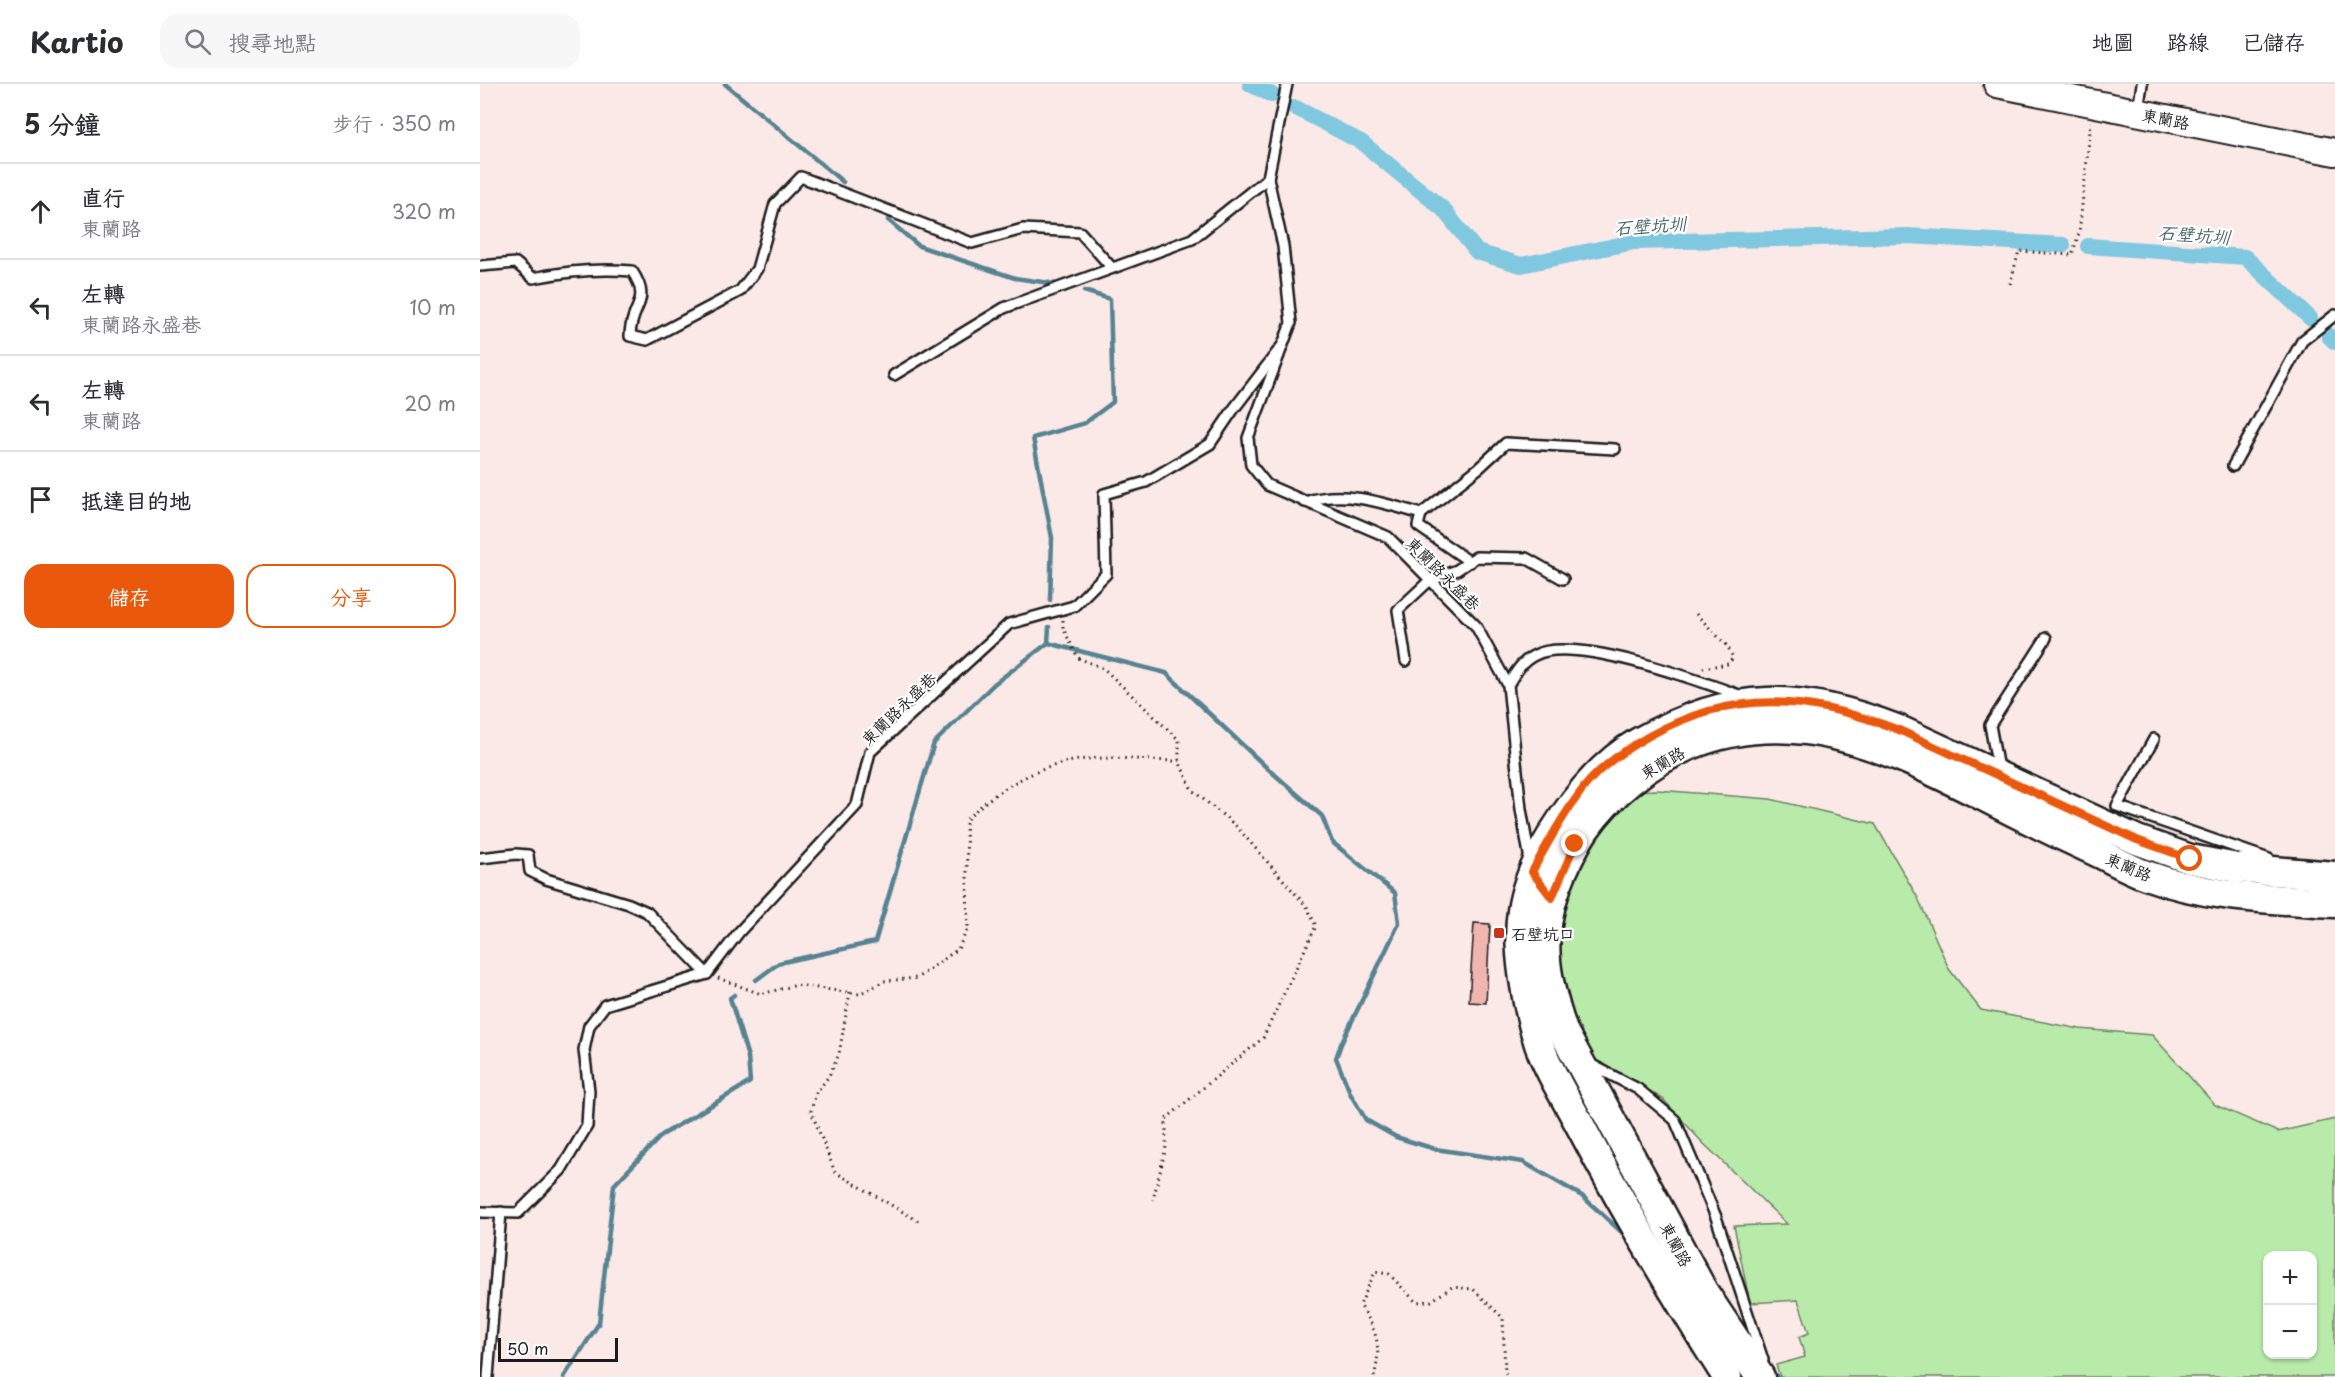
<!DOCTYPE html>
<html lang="zh-TW">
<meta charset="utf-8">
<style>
:root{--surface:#fff;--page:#f7f7f7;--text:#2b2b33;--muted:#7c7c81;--line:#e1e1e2;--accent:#ea580c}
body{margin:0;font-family:"Playpen Sans","LXGW WenKai TC",sans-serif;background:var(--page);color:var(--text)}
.controls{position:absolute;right:18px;bottom:18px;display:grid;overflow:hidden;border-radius:12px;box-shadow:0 2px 4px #0004}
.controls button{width:54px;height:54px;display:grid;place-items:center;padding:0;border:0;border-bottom:2px solid var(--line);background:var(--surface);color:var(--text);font:30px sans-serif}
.scale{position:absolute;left:18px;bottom:15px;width:120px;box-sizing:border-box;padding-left:6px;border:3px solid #1c1c1c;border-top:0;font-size:16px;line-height:21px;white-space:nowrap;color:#1c1c1c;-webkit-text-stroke:4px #fff;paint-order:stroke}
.stop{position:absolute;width:18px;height:18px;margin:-14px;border:4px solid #ea580c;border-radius:50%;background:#fff}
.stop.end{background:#ea580c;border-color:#fff;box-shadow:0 2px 6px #0008}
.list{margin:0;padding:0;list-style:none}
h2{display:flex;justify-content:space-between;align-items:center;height:78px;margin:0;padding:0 24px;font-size:26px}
h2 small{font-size:20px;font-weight:400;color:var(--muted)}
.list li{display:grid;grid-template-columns:39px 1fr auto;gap:18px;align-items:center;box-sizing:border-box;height:96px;padding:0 24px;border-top:2px solid var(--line)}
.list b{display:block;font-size:22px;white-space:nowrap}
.list p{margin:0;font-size:20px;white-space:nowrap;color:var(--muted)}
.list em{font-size:20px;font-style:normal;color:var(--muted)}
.actions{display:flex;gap:12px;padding:18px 24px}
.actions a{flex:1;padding:14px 0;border:2px solid var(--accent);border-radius:18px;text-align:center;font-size:21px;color:var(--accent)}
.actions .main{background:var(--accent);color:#fff}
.icon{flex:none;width:33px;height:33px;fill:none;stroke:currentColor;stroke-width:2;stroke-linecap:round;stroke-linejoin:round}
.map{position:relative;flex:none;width:1855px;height:1293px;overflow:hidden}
header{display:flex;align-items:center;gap:36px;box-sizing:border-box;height:84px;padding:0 30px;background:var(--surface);border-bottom:2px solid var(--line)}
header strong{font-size:28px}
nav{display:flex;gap:33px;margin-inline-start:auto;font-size:21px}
.search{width:420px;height:54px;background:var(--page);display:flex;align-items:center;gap:15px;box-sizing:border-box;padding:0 21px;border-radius:18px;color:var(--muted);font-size:22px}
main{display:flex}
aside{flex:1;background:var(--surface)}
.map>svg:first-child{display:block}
</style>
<header>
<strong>Kartio</strong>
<div class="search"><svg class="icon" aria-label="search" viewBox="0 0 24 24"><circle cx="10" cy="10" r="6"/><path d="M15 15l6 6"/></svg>搜尋地點</div>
<nav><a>地圖</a><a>路線</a><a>已儲存</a></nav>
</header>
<main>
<aside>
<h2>5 分鐘<small>步行 · 350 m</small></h2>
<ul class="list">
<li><svg class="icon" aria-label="ahead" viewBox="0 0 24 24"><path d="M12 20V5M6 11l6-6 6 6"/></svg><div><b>直行</b><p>東蘭路</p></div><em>320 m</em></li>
<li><svg class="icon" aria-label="left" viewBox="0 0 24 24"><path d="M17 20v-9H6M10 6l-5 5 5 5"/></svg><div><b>左轉</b><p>東蘭路永盛巷</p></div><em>10 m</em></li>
<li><svg class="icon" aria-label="left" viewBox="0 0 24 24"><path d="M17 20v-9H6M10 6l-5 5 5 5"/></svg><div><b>左轉</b><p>東蘭路</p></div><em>20 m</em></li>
<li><svg class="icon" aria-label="arrive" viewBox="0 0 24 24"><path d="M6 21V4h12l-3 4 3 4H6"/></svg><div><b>抵達目的地</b></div></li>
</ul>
<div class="actions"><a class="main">儲存</a><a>分享</a></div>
</aside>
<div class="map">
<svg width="1855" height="1293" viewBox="0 0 1855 1293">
<rect width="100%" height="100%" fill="#fbe9e7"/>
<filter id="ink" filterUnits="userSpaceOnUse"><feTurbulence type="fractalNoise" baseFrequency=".0167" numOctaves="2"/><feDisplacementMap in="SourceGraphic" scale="12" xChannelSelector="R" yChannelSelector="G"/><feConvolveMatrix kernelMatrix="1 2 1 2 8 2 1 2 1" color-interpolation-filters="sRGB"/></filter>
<g filter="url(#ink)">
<path fill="#b8eaaa" stroke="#6a8363" stroke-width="1.5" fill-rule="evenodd" d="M1178,706L1290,715L1395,740L1438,814L1469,885L1501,926L1600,945L1672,951L1735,1021L1798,1048L1855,1035V1293H1300L1296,1281L1325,1273L1319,1253L1329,1249L1318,1216L1270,1219L1254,1142L1307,1140L1222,1058L1183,1015L1106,971L1079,927L1077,838L1089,788L1148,707ZM1788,1172H1832V1270H1788Z"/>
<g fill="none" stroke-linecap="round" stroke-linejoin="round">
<g stroke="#578391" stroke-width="4.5">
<polyline points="245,0 363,98"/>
<polyline points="408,136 439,162 535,194 583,201"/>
<polyline points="570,516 572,454 553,354 605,339 633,318 630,215 604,207"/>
<polyline points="568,559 686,589 785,682 842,732 852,758 915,809 919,839 861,960 856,974 871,1011 886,1036 916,1053 955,1065 1043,1078 1102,1112 1146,1152"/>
<polyline points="276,896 299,879 395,858 454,659 514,600 568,559 569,543"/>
<polyline points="1289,1284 1297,1293"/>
<polyline points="84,1293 119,1239 134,1101 182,1051 270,998 268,973 250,914 254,911"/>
</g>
<g stroke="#7fc8df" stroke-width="16">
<polyline points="770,0 792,11"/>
<polyline points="816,24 881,58 963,125 997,168 1041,181 1154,158 1428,152 1583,161"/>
<polyline points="1608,162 1765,173 1830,234"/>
<polyline points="1849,252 1855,258"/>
</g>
</g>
<polygon fill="#f1b5b0" stroke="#1c1c1c" stroke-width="1.5" points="994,839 1010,840 1006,919 989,918"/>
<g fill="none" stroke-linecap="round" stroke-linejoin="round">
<g stroke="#1c1c1c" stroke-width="14">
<g id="lane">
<polyline points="807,0 788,94 803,162 811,239 768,354 771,381 787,401 908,453 996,542 1028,601 1041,725 1050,776"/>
<polyline points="1658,27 1662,0"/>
<path d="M0,182L36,179L53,194C87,187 118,184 152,187C173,219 150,221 150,252L167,256L260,207L277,185L295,120L321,93L492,159L543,145L600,148L632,184"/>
<polyline points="414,291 524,224 712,155 788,94"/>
<polyline points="1753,382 1822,257 1855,231"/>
<path d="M825,418C864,405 904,419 941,430L938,442L990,478"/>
<polyline points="941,430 1000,383 1026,359 1135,365"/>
<polyline points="926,577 918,526 949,497 977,486 996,473 1046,474 1083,495"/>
<path d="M1028,601C1035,589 1042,577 1055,571C1094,551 1217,596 1259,611"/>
<polyline points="1674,655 1637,722 1789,775"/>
<polyline points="1518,685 1510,641 1566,554"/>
<polyline points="0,774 36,770 48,771 50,787 66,795 149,820 167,828 227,890"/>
<polyline points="1110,980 1158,1005 1195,1036 1236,1133 1283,1276"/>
<polyline points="0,1128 38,1129 81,1086 107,1042 109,1007 104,966 109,942 125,921 227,890 259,848 377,721 390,668 529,540 594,522 626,490 624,410 666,398 730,360 753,326 802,262"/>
<polyline points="8,1293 21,1128"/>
</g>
</g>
<g stroke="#1c1c1c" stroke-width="30">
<polyline id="secondary" points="1517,0 1855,68"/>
</g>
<g stroke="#1c1c1c" stroke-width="33">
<g id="primary">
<path d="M1247,1293C1195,1211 1145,1127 1100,1041C1087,1016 1068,987 1059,960C1047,924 1036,864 1042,827C1047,792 1065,760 1085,731C1105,702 1128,676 1159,658C1253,605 1320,608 1419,646L1657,756L1710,775L1757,784L1855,792"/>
<path d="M1280,1293L1223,1207L1083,947C1063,889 1057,849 1081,791C1088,775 1095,760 1105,745C1130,709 1167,680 1208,662C1313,618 1406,663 1499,710C1537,730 1576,749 1615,767C1632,775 1649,785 1666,791C1729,814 1790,815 1855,819"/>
</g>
</g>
<g stroke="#1c1c1c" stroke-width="3" stroke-dasharray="1.5 4.5" stroke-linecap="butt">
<polyline points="1530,200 1539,167 1592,171 1599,149 1611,38"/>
<polyline points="1216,530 1248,563 1253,574 1248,580 1222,584"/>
<polyline points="583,536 583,544 598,574 623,584 699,656 699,677 712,706 755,741 827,823 836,842 783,954 686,1035 686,1063 673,1116"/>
<path d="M238,894L281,910L317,901L379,910L404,897L437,894L478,865L488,844L486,736C516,704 563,679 607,675C635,672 670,677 699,677"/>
<polyline points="370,908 359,970 349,992 336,1009 331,1027 355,1088 440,1138"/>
<path d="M894,1293C902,1262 897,1247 880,1221L895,1188L909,1190L936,1218L951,1217L972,1203L993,1205L1023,1234L1025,1289L1027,1293"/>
</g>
<use href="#lane" stroke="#fff" stroke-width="9"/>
<use href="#secondary" stroke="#fff" stroke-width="26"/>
<use href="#primary" stroke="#fff" stroke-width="28"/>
</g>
</g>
<g fill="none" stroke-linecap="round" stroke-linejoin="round" filter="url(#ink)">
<path stroke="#ea580c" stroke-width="8" d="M1095,760L1072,814L1052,788C1068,758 1084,729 1105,702C1122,681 1146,665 1169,652C1255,604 1330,612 1419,646L1657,756L1710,775"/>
</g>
<rect fill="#c8321e" stroke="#fff" stroke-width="2" x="1013" y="843" width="12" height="12" rx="3"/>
<g text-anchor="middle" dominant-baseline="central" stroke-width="4.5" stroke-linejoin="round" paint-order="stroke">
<g font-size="16" fill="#1c1c1c" stroke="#fff">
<text transform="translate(1686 34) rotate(11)">東蘭路</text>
<text transform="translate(964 489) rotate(45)">東蘭路永盛巷</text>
<text transform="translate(418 624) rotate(-44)">東蘭路永盛巷</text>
<text transform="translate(1182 678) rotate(-30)">東蘭路</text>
<text transform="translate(1649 782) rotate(23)">東蘭路</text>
<text transform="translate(1197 1160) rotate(62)">東蘭路</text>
</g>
<g font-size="16" fill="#1c1c1c" stroke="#fff" text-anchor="start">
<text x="1031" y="849">石壁坑口</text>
</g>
<g font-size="18" font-style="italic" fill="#44616a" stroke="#fff">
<text transform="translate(1170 141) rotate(-4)">石壁坑圳</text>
<text transform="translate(1714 150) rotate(4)">石壁坑圳</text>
</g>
</g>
</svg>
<div class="controls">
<button>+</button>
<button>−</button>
</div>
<div class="scale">50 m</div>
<div class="stop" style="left:1710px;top:775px"></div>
<div class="stop end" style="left:1095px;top:760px"></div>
</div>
</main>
